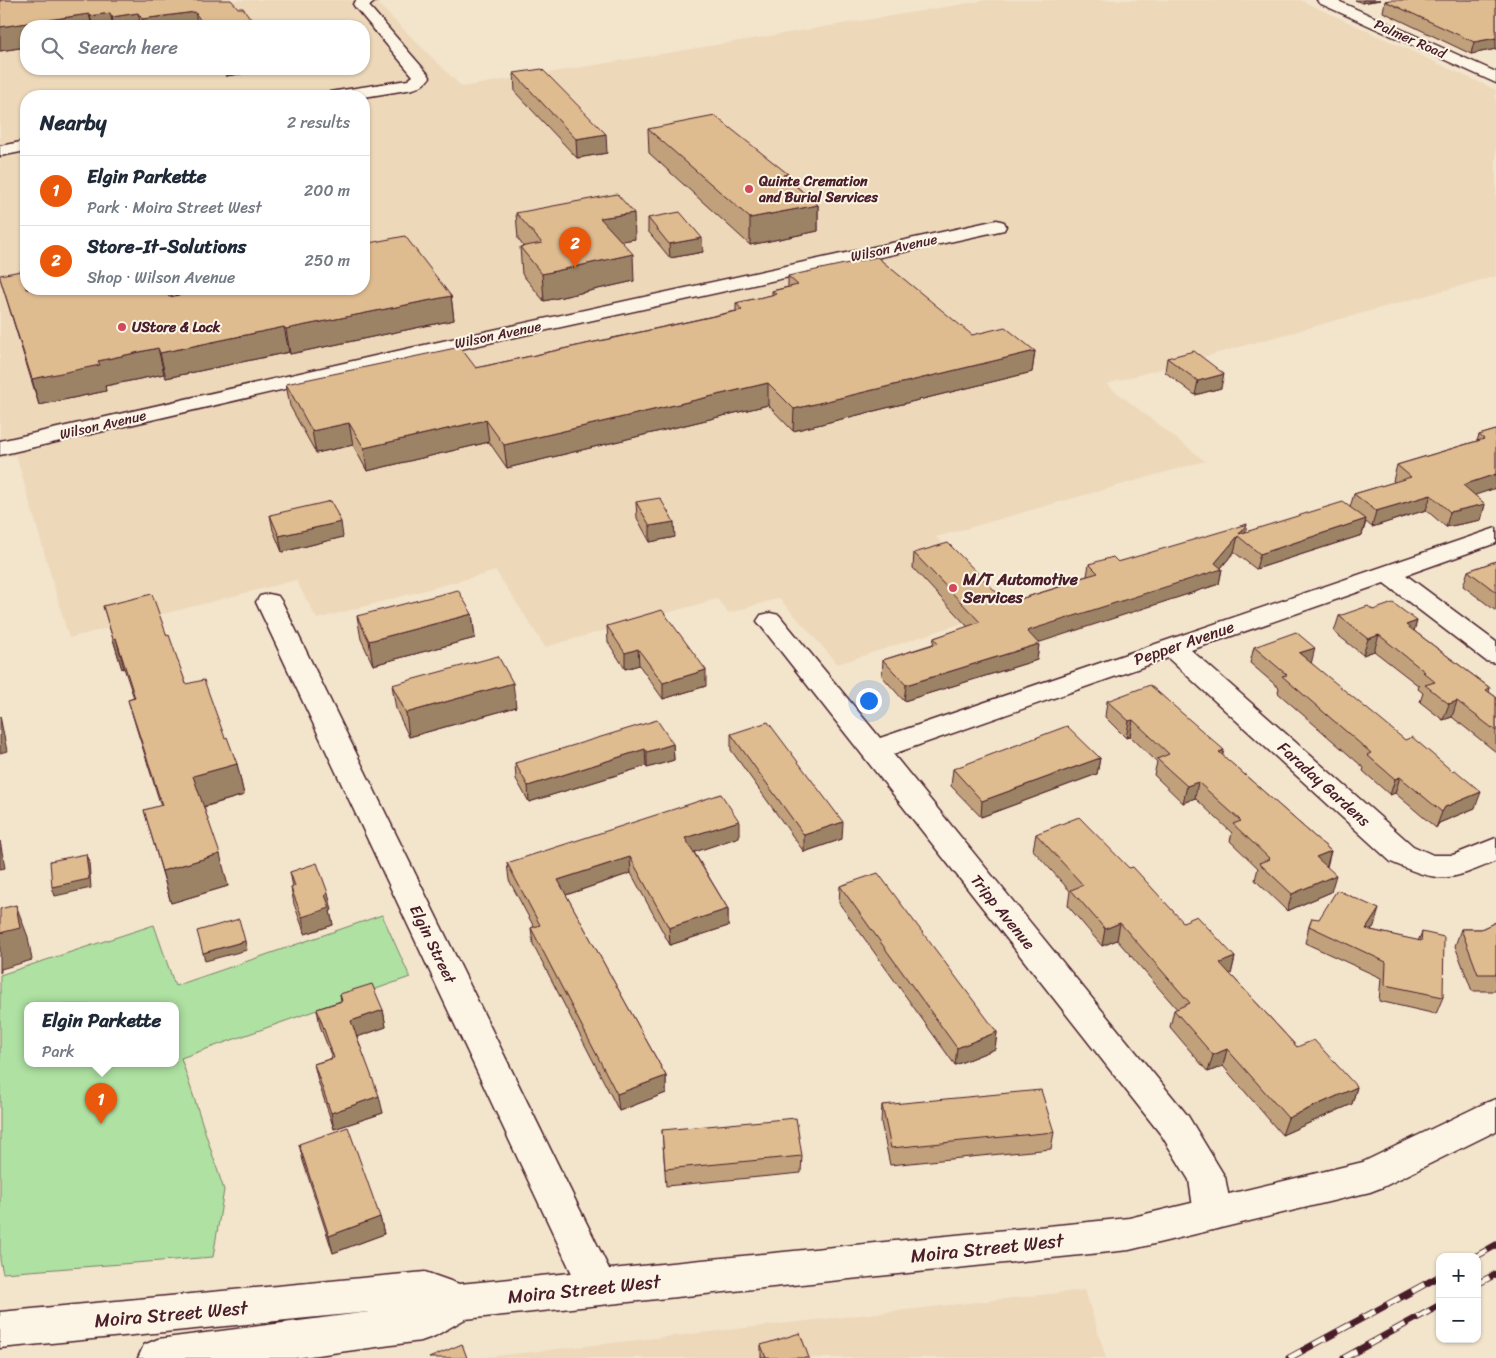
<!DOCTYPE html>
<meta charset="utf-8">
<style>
:root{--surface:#fff;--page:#f2f2f3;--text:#1f2937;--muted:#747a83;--line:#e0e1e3;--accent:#ea580c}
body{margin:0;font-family:Sriracha,sans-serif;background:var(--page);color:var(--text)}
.controls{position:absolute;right:15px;bottom:15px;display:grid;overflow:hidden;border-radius:10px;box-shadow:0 1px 4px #0004}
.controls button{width:45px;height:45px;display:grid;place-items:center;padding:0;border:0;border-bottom:1px solid var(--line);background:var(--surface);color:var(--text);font:25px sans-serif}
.you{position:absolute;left:868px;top:700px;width:18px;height:18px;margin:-12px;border:4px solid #fff;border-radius:50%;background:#1a73e8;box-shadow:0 0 0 8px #1a73e833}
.badge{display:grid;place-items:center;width:32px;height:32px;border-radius:50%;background:var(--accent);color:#fff;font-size:16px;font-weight:700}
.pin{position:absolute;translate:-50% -41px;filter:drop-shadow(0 1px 2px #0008)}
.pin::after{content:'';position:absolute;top:26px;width:18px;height:15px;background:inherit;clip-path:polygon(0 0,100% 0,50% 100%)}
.popup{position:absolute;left:24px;top:1002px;width:155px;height:65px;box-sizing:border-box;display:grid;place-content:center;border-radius:10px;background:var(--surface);filter:drop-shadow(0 1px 4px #0005);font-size:16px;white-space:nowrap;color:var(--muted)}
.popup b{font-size:19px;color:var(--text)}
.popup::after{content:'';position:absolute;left:50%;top:100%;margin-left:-10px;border:10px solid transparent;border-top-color:var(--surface)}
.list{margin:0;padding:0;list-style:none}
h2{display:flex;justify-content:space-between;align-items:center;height:65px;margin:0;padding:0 20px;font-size:21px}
h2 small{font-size:16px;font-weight:400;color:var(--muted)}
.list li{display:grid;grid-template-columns:32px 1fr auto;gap:15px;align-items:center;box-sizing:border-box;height:70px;padding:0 20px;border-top:1px solid var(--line)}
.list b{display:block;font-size:19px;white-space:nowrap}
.list p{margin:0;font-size:16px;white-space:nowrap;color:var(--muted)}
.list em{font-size:16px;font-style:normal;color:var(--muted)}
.icon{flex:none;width:28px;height:28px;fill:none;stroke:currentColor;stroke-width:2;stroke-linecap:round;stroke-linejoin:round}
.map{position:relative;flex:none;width:1496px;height:1358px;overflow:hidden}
.search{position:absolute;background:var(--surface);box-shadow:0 1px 4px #0004;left:20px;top:20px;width:350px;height:55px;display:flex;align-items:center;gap:12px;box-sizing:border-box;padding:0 18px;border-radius:20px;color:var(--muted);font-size:19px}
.panel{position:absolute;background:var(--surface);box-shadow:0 1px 4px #0004;left:20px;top:90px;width:350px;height:205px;border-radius:20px}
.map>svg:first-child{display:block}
</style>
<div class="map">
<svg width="1496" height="1358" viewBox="0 0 1496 1358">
<rect width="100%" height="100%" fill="#f3e4cc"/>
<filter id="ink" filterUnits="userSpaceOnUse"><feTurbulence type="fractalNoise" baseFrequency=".02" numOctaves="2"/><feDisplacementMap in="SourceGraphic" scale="10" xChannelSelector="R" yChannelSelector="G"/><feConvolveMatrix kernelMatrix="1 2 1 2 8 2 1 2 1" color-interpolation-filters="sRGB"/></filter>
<g filter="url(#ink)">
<g fill="#edd8ba" fill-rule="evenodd">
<path d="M0,0H374L462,87L988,0H1300L1496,90V276L1106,384L1205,461L936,537L1008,608L838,664L779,598L729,613L717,599L545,647L496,571L317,619L296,580L69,638L16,455L0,458ZM26,26H364V69H26ZM26,96H364V289H26Z"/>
<polygon points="1085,1290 1106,1358 478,1358"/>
</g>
<path fill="#aee1a2" stroke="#7c8066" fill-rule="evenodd" d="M382,915L410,977L181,1058L224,1190L213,1257L3,1273L0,1260V975L154,925L175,986ZM27,1005H175V1063H27Z"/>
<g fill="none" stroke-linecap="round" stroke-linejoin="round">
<g stroke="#4a1f2b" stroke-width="3">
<g id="minor">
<path d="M357,0H377L369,6L428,74L430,77C426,83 420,87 413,89L364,97L328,96L330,92L336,91L408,80L413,76L355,7L353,4Z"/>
<polygon points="1317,0 1336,0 1496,72 1496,83 1319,3"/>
<polygon points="26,141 26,151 0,156 0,146"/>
<polygon points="997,220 1004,222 1006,226 1004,230 406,361 0,455 0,441 406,349"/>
<path d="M1496,528V543L1406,575L1496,642V663L1486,661L1384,583L1191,650L1413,846L1433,855H1453L1496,838V861C1448,882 1439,883 1391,862L1168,658L893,754L1188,1116L1225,1177L1232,1214L1226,1225L1213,1230L1200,1225L1194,1214L1189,1180L1162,1136L757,621L761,615L770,613L779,615L880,738Z"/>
<polygon points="269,594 278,596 282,602 612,1275 617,1287 612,1299 598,1304 584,1299 256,602 260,596"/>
</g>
</g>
<g stroke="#4a1f2b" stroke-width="3">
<polygon id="major" points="1496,1099 1496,1131 1383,1187 1370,1192 1129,1250 465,1319 435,1336 421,1341 295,1358 138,1358 144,1345 158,1339 369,1312 0,1348 0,1312 425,1272 459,1284 1129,1218 1363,1162 1483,1104"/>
</g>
<use href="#minor" fill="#fcf5e5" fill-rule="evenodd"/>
<use href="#major" fill="#fcf5e5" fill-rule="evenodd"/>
<g stroke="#4a1f2b" stroke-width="7">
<g id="rail">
<polyline points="1475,1257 1496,1245"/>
<polyline points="1477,1284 1496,1274"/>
<polyline points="1289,1358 1440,1276"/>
<polyline points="1344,1358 1440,1305"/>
</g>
</g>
<use href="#rail" stroke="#fcf5e5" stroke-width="5" stroke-dasharray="14" stroke-linecap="butt"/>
</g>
<g fill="#c0a17c" stroke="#4a1f2b">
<polygon points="0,0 238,8 256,26 26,26 26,47 0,51"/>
<polygon points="1355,0 1380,0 1362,3"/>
<polygon points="1496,0 1496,49 1471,54 1383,12 1385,1"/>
<polygon points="221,69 274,69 226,76"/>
<polygon points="514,73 607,153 577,158 515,92"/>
<polygon points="648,129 788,174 788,179 818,205 818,231 750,245 649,153"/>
<polygon points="516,213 635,239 621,241 634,281 544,301 522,274 520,247 524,247 518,239"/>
<polygon points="648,218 703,252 670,258 648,231"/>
<polygon points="788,276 972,335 1035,351 1032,372 793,431 768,405 507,468 489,442 367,471 353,445 316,453 290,406 286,384 476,368 736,311 736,303 772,295 772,291 788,287"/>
<polygon points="0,278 169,297 451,296 454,320 290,354 289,352 166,378 164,374 105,386 106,391 39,405"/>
<polygon points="1167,358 1221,388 1195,395 1165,372"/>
<polygon points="1496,430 1496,488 1474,495 1485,504 1481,520 1446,527 1426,510 1372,527 1366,522 1362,535 1256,569 1234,552 1221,568 1222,569 1219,584 1038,642 1039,644 1037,660 904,701 882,676 883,660 933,644 934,638 968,627 913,568 914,553 1007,603 1059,587 1060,584 1087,576 1089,564 1118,562 1246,532 1350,507 1354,494 1395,482 1393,481 1397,465 1477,441 1479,435"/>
<polygon points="636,502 675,537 650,542 637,518"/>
<polygon points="270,515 343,537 282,552 273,530"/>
<polygon points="1496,561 1496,611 1463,586 1468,571"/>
<polygon points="103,606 167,636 186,684 225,738 237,764 244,795 204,807 228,886 171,903 144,810 161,806 137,730 128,700 134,698 124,668 122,669"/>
<polygon points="1373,610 1417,621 1414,631 1490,688 1489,692 1496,697 1496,752 1452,717 1443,720 1420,702 1423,693 1418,689 1419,686 1374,651 1363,655 1334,632 1339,616"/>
<polygon points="472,614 475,638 373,665 361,639 357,616"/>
<polygon points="607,626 706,686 663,699 639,665 625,669 608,642"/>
<polygon points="1254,647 1311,663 1475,808 1439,823 1436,828 1395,793 1390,795 1363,771 1364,768 1278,693 1279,688 1250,663"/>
<polygon points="392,685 516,707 409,737 396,709"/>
<polygon points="1107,701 1223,756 1331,851 1327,867 1331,892 1287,911 1255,880 1258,868 1230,841 1232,833 1195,798 1183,803 1154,775 1157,762 1130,736 1126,738 1105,717"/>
<polygon points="731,734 842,839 804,852 731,750"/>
<polygon points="673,744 674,760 647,768 646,766 529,802 516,779 515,763"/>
<polygon points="1100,758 1097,774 981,817 951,786 953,769"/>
<polygon points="1036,834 1183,922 1235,957 1231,974 1230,974 1297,1047 1357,1087 1352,1104 1282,1135 1223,1066 1208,1072 1170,1027 1174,1010 1177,1009 1117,940 1102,946 1068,906 1070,891 1033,850"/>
<polygon points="739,837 694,852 728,909 728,926 670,945 631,873 566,895 666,1076 666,1093 619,1111 533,944 531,928 534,927 509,880 507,863"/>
<polygon points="290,872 332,910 330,911 333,925 305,934 294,904 291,888 293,887"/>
<polygon points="840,886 997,1032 995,1049 955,1065 839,903"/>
<polygon points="1319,919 1374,926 1371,930 1418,941 1422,932 1443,997 1436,1014 1379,1001 1381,978 1305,943 1309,926"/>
<polygon points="1496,922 1496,991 1472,991 1455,946 1461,929 1481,929"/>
<polygon points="340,994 383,1010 386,1027 357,1037 383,1113 334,1129 318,1081 314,1064 332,1058 320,1026 317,1009 341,1001"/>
<polygon points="882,1105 1054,1132 1051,1149 890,1165 881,1122"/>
<polygon points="662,1130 802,1156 801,1173 666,1186"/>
<polygon points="299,1144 380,1217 384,1234 333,1253 303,1161"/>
<polygon points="761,1345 809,1358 761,1358"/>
</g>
<g fill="#9c8365" stroke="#4a1f2b">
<polygon points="1363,0 1380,0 1362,3"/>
<polygon points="195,12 198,26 144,26 142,19"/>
<polygon points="110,13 113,26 93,26 90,16"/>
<polygon points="138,13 141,26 114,26 112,17"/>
<polygon points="89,14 92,26 26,26 26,47 0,51 0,27"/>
<polygon points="1496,38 1496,49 1471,54 1474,42"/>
<polygon points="225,69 274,69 226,76"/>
<polygon points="606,134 607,153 577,158 576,139"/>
<polygon points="788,174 787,200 783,175"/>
<polygon points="818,205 818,231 750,245 750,218"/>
<polygon points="634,213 635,239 602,244 600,218"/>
<polygon points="702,238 703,252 670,258 669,244"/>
<polygon points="633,254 634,281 544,301 542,274"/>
<polygon points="451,296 454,320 290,354 286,329"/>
<polygon points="284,327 289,352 166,378 160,353"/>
<polygon points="158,348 164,374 105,386 106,391 39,405 32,379 98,361"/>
<polygon points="1035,351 1032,372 793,431 794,409"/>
<polygon points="1224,374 1221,388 1195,395 1198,381"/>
<polygon points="768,383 768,405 507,468 504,445"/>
<polygon points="486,420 489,442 367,471 364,448"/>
<polygon points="349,423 353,445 316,453 312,431"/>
<polygon points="1496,474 1496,488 1458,501 1463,485"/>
<polygon points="1431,495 1426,510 1372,527 1376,511"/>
<polygon points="1485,504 1481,520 1446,527 1450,512"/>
<polygon points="1366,519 1362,535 1256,569 1260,554"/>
<polygon points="341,522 343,537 282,552 279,536"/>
<polygon points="674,522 675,537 650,542 650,526"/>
<polygon points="1247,524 1244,540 1239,534"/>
<polygon points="1238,536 1234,552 1220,569 1222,569 1219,584 1025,647 1027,631 1215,563"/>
<polygon points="472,614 475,638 373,665 369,641"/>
<polygon points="1417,621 1412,637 1406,625"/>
<polygon points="1379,635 1374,651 1363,655 1368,639"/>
<polygon points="116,638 124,668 122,669 113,639"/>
<polygon points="1039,644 1037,660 904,701 906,685"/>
<polygon points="1315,648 1311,664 1299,653"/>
<polygon points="638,649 639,665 625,669 625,653"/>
<polygon points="706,670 706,686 663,699 663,683"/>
<polygon points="513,683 516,707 409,737 406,713"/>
<polygon points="1457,701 1452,717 1443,720 1449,704"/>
<polygon points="0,716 7,751 0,753"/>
<polygon points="1133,720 1130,736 1126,738 1129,721"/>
<polygon points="673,744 674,760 647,768 647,752"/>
<polygon points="645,749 646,766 529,802 528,786"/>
<polygon points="1224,750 1220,767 1219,752"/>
<polygon points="1100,758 1097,774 981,817 982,801"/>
<polygon points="237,764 244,795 202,807 193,776"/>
<polygon points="1400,777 1395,793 1390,795 1395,779"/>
<polygon points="1198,782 1195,798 1183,803 1187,786"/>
<polygon points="1481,792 1475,808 1439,823 1436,828 1442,812 1445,807"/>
<polygon points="739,821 739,837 686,855 685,838"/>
<polygon points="843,822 842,839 804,852 804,835"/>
<polygon points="0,841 5,868 0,869"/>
<polygon points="1331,851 1326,868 1316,857"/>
<polygon points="86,854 89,862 91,888 55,896 52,887"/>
<polygon points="220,854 228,886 171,903 162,871"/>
<polygon points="630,857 631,873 560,897 558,880"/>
<polygon points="1336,875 1331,892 1287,911 1292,894"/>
<polygon points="328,893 332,910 330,911 333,925 305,934 302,917 325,895"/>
<polygon points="16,905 28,937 32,960 1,969 1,972 0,973 0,933"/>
<polygon points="728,909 728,926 670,945 669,928"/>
<polygon points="1379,909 1374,926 1361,946 1366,929"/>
<polygon points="1120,923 1117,940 1102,946 1105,929"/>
<polygon points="245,941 247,950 205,961 203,953"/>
<polygon points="1235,957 1231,974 1216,980 1220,963"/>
<polygon points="383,1010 386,1027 354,1038 351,1021"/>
<polygon points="997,1032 995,1049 955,1065 957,1048"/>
<polygon points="1227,1049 1223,1066 1208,1072 1213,1055"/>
<polygon points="666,1076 666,1093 619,1111 617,1094"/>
<polygon points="1357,1087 1352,1104 1282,1135 1288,1118"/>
<polygon points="379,1096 383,1113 334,1129 331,1113"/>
<polygon points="380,1217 384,1234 333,1253 329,1236"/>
</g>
<g fill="#dfbb90" stroke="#4a1f2b">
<polygon points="0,0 231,0 238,8 243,8 256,26 204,26 195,12 142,19 138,13 112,17 110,13 90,16 89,14 0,27"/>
<polygon points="1390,0 1496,0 1496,38 1474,42 1385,1"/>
<polygon points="542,69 606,134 576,139 514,73"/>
<polygon points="715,116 788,174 783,175 818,205 750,218 648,129"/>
<polygon points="617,194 634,213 600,218 633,254 542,274 520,247 542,243 516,213"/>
<polygon points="680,212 702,238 669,244 648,218"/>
<polygon points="405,236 451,296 286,329 284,327 160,353 158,348 98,361 100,365 32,379 0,278 0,275 26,270 26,289 165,289 169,297 210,289 364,289 364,244"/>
<polygon points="877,257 972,335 1005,327 1035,351 794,409 768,383 504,445 486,420 364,448 349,423 312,431 286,384 460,347 476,368 742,310 736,303 776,294 772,291 798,285 788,276"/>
<polygon points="1194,351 1224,374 1198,381 1167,358"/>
<polygon points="1496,430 1496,474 1463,485 1485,504 1450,512 1431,495 1376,511 1354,494 1411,477 1397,465 1484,439 1479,435"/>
<polygon points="660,498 674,522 650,526 636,502"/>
<polygon points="331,501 341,522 279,536 270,515"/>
<polygon points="1343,502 1366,519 1260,554 1238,536 1215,563 1222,569 1027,631 1039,644 906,685 883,660 938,643 934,638 980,622 914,553 948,543 1007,603 1063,586 1060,584 1098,573 1089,564 1113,557 1118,562 1247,524 1239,534"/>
<polygon points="1496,561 1496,592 1468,571"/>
<polygon points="458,590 472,614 369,641 357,616"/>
<polygon points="152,594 167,636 169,635 186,684 204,680 225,738 227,737 237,764 193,776 220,854 162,871 144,810 162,805 128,700 135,698 116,638 113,639 103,606"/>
<polygon points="1393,603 1417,621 1406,625 1490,688 1486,690 1496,697 1496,731 1457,701 1449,704 1425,685 1435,682 1423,672 1425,672 1379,635 1368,639 1339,616 1368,606 1373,610"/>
<polygon points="662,610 706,670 663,683 638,649 625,653 607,626"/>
<polygon points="1296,632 1315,648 1299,653 1405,740 1412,737 1452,771 1455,770 1481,792 1445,807 1442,812 1400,777 1395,779 1367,755 1371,753 1282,676 1287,675 1254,647"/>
<polygon points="498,656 513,683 406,713 392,685"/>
<polygon points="1150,685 1224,750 1219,752 1331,851 1316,857 1336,875 1292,894 1259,863 1270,859 1233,824 1241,821 1198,782 1187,786 1157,759 1169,754 1133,720 1129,721 1107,701"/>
<polygon points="657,720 673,744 647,752 645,749 528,786 515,763"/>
<polygon points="768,722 843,822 804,835 731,734"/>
<polygon points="1067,726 1100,758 982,801 953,769"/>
<polygon points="721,794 739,821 685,838 728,909 669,928 630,857 558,880 666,1076 617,1094 531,928 540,925 507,863"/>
<polygon points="1079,817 1129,868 1133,867 1183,922 1197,916 1235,957 1220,963 1297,1047 1314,1040 1357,1087 1288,1118 1227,1049 1213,1055 1174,1010 1190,1003 1120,923 1105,929 1071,890 1083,885 1036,834"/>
<polygon points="86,854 89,879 52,887 50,861"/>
<polygon points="317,863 328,893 325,895 330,908 302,917 291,888 295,886 290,872"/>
<polygon points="878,873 997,1032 957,1048 840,886"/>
<polygon points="1337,890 1379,909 1366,929 1421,941 1422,932 1444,937 1443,997 1385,985 1386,962 1309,926 1312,918 1319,919"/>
<polygon points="16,905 20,928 0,933 0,909"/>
<polygon points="239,919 245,941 203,953 197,931"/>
<polygon points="1496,922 1496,974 1478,974 1461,929 1481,929"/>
<polygon points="372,984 383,1010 351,1021 379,1096 331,1113 314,1064 334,1058 317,1009 342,1001 340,994"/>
<polygon points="1041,1090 1054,1132 891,1148 882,1105"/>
<polygon points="796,1118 802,1156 665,1169 662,1130"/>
<polygon points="348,1127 380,1217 329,1236 299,1144"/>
<polygon points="800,1333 809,1358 766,1358 761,1345"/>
<polygon points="462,1344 467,1358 429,1358"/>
</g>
</g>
<g fill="#d1495b" stroke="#fcf5e5" stroke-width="2">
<circle cx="749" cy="189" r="5"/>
<circle cx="122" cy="327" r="5"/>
<circle cx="953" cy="588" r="5"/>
</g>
<g text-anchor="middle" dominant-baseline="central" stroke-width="4" stroke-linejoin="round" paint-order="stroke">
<g font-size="14" fill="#4a1f2b" stroke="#fcf5e5">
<text transform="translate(1410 39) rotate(24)">Palmer Road</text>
<text transform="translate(894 248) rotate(-12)">Wilson Avenue</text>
<text transform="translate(498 335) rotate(-12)">Wilson Avenue</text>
<text transform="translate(103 425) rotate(-13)">Wilson Avenue</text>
</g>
<g font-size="14" font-weight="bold" fill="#4a1f2b" stroke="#fcf5e5" text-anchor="start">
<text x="759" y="181">Quinte Cremation<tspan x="759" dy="16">and Burial Services</tspan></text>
<text x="132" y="327">UStore &amp; Lock</text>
</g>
<g font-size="16" font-weight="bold" fill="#4a1f2b" stroke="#fcf5e5" text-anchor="start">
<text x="963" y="579">M/T Automotive<tspan x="963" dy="18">Services</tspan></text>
</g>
<g font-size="16" fill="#4a1f2b" stroke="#fcf5e5">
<text transform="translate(1184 643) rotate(-19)">Pepper Avenue</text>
<text transform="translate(1324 784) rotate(42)">Faraday Gardens</text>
<text transform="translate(1003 912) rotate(51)">Tripp Avenue</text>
<text transform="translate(433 944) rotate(64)">Elgin Street</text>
</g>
<g font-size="19" fill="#4a1f2b" stroke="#fcf5e5">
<text transform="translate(987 1248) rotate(-6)">Moira Street West</text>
<text transform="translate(584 1289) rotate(-6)">Moira Street West</text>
<text transform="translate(171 1314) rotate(-5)">Moira Street West</text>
</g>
</g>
</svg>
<div class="controls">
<button>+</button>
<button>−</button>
</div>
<div class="you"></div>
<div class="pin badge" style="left:101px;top:1124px">1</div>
<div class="popup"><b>Elgin Parkette</b>Park</div>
<div class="pin badge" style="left:575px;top:268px">2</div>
<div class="search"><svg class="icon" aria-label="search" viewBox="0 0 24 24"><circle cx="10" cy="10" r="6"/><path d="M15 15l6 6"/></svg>Search here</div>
<section class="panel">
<h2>Nearby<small>2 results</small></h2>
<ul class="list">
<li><span class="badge">1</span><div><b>Elgin Parkette</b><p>Park · Moira Street West</p></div><em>200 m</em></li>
<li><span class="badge">2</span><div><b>Store-It-Solutions</b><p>Shop · Wilson Avenue</p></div><em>250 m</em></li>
</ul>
</section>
</div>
